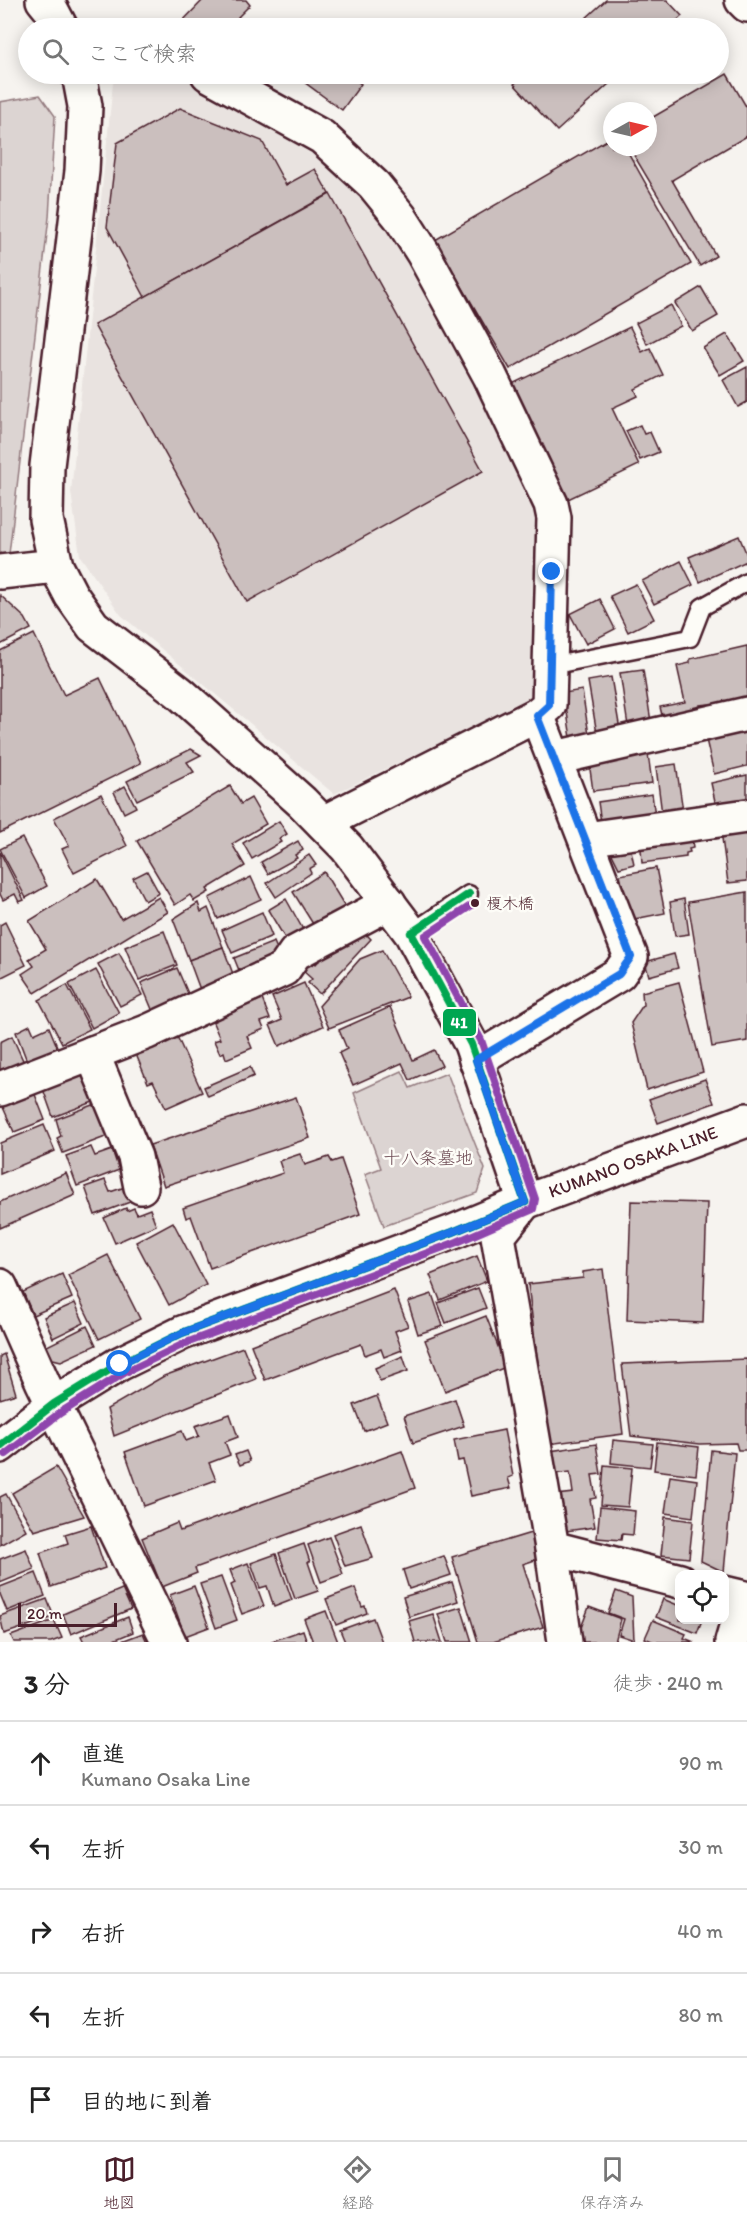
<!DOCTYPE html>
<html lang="ja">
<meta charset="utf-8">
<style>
:root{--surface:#fff;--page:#f6f6f6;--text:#222;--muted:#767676;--line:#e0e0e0;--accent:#4a1f2b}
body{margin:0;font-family:Itim,"Klee One",sans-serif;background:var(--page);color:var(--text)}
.controls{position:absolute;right:18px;bottom:18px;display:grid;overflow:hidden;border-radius:12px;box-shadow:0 3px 15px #0003}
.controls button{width:54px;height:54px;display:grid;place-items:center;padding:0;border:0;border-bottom:2px solid var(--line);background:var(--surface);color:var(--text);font:30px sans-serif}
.compass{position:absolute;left:603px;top:102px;width:54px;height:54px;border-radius:50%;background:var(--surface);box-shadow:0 3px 15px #0003;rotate:82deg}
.scale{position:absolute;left:18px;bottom:15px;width:99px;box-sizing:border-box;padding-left:6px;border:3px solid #4a1f2b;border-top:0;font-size:16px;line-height:21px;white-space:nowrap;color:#4a1f2b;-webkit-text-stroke:4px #fdfcf7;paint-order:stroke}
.stop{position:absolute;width:18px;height:18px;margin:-14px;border:4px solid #1a73e8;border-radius:50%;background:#fff}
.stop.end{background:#1a73e8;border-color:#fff;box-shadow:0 2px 6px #0008}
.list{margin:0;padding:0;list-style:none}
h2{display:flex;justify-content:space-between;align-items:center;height:78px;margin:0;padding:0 24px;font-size:26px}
h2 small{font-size:20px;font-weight:400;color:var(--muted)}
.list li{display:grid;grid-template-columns:39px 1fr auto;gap:18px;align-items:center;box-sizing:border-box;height:84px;padding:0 24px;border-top:2px solid var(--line)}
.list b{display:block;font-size:22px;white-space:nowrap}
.list p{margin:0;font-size:20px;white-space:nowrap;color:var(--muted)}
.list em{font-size:20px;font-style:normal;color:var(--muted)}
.icon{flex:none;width:33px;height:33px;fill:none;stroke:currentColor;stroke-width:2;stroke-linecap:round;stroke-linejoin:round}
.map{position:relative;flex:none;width:747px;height:1642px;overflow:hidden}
.search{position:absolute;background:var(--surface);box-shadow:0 3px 15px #0003;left:18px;right:18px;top:18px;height:66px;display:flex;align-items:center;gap:15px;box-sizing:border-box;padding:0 21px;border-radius:33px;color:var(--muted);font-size:22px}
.sheet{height:498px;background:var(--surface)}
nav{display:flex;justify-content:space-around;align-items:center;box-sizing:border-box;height:84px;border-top:2px solid var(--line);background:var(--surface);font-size:16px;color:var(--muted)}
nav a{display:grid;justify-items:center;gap:3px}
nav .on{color:var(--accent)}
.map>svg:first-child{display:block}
</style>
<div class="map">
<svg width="747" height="1642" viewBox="0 0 747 1642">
<rect width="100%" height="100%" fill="#f6f3ef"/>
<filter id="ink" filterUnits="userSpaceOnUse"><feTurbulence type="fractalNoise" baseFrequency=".0167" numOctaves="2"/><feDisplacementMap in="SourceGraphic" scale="12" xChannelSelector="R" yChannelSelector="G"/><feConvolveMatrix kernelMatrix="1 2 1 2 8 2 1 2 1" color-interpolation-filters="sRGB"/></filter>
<g filter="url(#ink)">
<polygon fill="#e9e3e0" points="127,74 164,74 194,81 313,155 387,222 544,513 538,695 334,794 121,615 80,556 71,492 113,83"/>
<g fill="#dcd4d2" stroke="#937a7e" stroke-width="1.5">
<polygon points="40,95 55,116 49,217 9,554 3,560 0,560 0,102"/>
<polygon points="402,1071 410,1088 447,1073 485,1169 477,1193 384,1226 365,1174 381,1168 354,1093"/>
</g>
<g fill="#cbbfbe" stroke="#4a1f2b" stroke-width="1.5">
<polygon points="203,0 246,0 250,5 238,17 247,25 244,28 176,28"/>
<polygon points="606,0 667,0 682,16 669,28 575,28"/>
<polygon points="304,74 347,74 361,84 342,110 300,79"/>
<polygon points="526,74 620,74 557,131 514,84"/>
<polygon points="727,74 747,108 747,136 672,180 716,256 700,266 629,147 648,147 648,120"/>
<polygon points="180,108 262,141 286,185 315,169 329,194 145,297 107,227 117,143"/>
<polygon points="612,137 612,147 625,147 691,264 510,369 435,240"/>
<polygon points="330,194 483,471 247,602 94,325"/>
<polygon points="701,287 718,316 692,331 675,303"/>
<polygon points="671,305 681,326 647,344 636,323"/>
<polygon points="630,327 642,352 650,348 663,375 635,389 638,396 612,408 639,465 564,501 512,384"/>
<polygon points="727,334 744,361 720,375 703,348"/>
<polygon points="747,367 747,402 738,407 723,380"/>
<polygon points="640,425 644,434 650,432 659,452 640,460 626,431"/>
<polygon points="739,536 747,555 747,561 700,582 689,557"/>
<polygon points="681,561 693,585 654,604 642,581"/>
<polygon points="636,584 654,619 628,632 610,596"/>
<polygon points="0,595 25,618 31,629 0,645"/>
<polygon points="600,599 615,629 586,644 570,614"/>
<polygon points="34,634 64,695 100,678 141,763 0,833 0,651"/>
<polygon points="747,646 747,707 713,715 710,704 700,705 703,719 665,727 660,707 685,702 677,666 690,663 690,659"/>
<polygon points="643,670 651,722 628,726 620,673"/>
<polygon points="611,677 620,730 597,734 588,681"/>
<polygon points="582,690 589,735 571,738 564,693"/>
<polygon points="747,725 747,766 714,774 705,735"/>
<polygon points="191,749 201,755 187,762 194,772 137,800 127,781"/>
<polygon points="648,754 652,783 593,791 589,762"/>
<polygon points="676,764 683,811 662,814 656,767"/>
<polygon points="747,775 747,808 718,815 711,783"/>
<polygon points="125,786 136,807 124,813 114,792"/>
<polygon points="230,786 241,804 251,798 266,824 232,844 245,866 207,889 209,892 194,901 190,895 175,905 137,841"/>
<polygon points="101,794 127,846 74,873 62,849 69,846 54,818"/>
<polygon points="652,794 655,816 601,823 598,802"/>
<polygon points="279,821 287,834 279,839 281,842 252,859 243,843"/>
<polygon points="747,821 747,881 728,883 722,838 708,840 707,826"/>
<polygon points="691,830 693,848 689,849 690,852 686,853 686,857 642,863 641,849 647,848 645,836"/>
<polygon points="22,838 47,886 26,898 0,849"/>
<polygon points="298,841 303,850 295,855 297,858 268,874 261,862"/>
<polygon points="630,846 634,864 619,868 610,850"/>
<polygon points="0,852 24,900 19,902 15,894 3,900 0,894"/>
<polygon points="309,855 316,865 309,869 311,873 276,897 267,883"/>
<polygon points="656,868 665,913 629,920 620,875"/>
<polygon points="147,871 159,893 145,901 133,878"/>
<polygon points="324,872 349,913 318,932 293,892"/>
<polygon points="251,877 261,899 218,919 209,898"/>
<polygon points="97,879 121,919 159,897 168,912 35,993 22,974 34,966 29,959 46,949 29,921"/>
<polygon points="747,892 747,1041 712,1047 688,902"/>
<polygon points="286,899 306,935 289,945 268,910"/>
<polygon points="684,899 689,934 675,936 670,902"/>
<polygon points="198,903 201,912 208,908 223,947 189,960 173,919"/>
<polygon points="262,912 272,936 232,953 222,930"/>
<polygon points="5,922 26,965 0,978 0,925"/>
<polygon points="164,931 177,965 139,980 125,947"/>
<polygon points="363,931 371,939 320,994 308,983 312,979 302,970 312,960 316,964 339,939"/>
<polygon points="274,942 283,963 243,980 234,958"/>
<polygon points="223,947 236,982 202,995 189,960"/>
<polygon points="382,950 408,997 329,1028 319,1006 360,959"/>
<polygon points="119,953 142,995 120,1006 98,964"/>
<polygon points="674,954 678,968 649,976 645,962"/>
<polygon points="177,968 190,998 154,1014 141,983"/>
<polygon points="96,970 119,1013 92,1028 69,984"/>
<polygon points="679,982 703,1072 647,1090 631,1023 643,1005 642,992"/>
<polygon points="304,983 323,1026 279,1046 270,1025 282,1020 272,997"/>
<polygon points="67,985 90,1029 62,1043 39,1000"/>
<polygon points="260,994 270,1019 261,1022 264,1029 247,1036 252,1048 226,1059 224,1052 220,1054 214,1041 220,1039 210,1016"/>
<polygon points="390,1007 413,1060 434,1050 442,1066 410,1080 402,1063 353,1085 339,1053 347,1049 339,1030"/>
<polygon points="30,1025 34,1034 49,1027 61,1056 30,1069 16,1032"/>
<polygon points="176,1034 202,1092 166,1108 153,1081 148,1083 135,1052"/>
<polygon points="12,1036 26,1067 0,1079 0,1042"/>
<polygon points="250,1067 254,1076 208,1096 204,1087"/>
<polygon points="83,1074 93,1102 53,1117 43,1089"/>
<polygon points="705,1079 714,1103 658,1123 649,1099"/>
<polygon points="34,1092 45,1120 14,1132 2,1105"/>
<polygon points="296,1097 310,1138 164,1186 150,1145"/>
<polygon points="96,1104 108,1136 63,1153 57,1138 61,1136 56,1119"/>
<polygon points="44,1125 55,1151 0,1174 0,1143"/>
<polygon points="91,1147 95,1156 112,1150 119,1170 77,1186 66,1156"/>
<polygon points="300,1154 305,1165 329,1157 332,1162 341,1159 360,1214 210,1268 191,1216 186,1218 183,1208 283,1173 279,1161"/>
<polygon points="66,1173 75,1195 0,1228 0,1202"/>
<polygon points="105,1180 110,1192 125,1187 130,1202 95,1215 85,1187"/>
<polygon points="631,1201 707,1203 703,1323 627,1320"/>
<polygon points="126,1208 127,1211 134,1208 137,1214 150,1209 156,1225 115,1243 104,1218"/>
<polygon points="173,1222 206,1285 169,1305 136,1242"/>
<polygon points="108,1255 140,1319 99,1339 68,1275"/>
<polygon points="477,1256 487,1281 440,1300 430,1275"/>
<polygon points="603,1269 623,1434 548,1444 528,1284 583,1278 583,1272"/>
<polygon points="62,1274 72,1298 33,1315 23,1292"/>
<polygon points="478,1288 486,1308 446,1323 438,1303"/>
<polygon points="394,1290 408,1326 395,1331 402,1350 384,1357 381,1349 365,1355 361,1344 265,1380 251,1345"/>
<polygon points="432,1294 443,1326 418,1334 408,1302"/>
<polygon points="75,1303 84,1323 53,1338 44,1317"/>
<polygon points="486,1316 506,1367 445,1391 425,1340"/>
<polygon points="87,1326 96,1345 61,1361 53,1359 47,1346"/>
<polygon points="243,1347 256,1379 114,1436 107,1409 164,1376"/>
<polygon points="4,1354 16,1394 0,1399 0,1356"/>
<polygon points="403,1356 408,1371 380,1381 375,1368"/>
<polygon points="747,1359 747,1450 738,1450 736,1443 700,1444 631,1436 622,1364"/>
<polygon points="377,1396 387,1422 364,1431 354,1405"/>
<polygon points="455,1399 464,1426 413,1443 404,1416"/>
<polygon points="230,1414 238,1437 225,1442 230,1455 209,1463 216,1480 144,1506 125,1452 182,1431 186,1441 199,1436 195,1426"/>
<polygon points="504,1430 513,1476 508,1478 511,1488 471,1496 463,1460 458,1461 454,1440"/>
<polygon points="613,1440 653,1444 650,1467 611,1463"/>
<polygon points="657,1442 699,1447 696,1475 654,1470"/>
<polygon points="596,1444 601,1474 592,1475 596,1498 590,1499 595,1527 566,1531 564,1519 560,1519 556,1495 573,1493 570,1472 553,1474 550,1451"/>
<polygon points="711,1450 735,1453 724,1572 701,1561"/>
<polygon points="246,1451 250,1461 240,1465 235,1455"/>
<polygon points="402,1451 415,1488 195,1568 197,1573 162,1587 142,1538 177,1523 180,1531"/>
<polygon points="604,1465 632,1468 628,1507 601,1505"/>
<polygon points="56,1467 84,1516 34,1531 12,1493"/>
<polygon points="670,1476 697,1480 693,1517 665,1513"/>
<polygon points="6,1494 26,1530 0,1545 0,1497"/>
<polygon points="600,1507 635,1511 633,1535 622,1534 621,1540 597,1538"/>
<polygon points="665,1517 693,1521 689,1558 661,1555"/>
<polygon points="361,1524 373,1558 345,1566 333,1534"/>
<polygon points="91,1526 105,1568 51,1587 40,1553 68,1543 65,1534"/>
<polygon points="531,1533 538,1559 523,1564 543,1627 493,1642 478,1642 452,1557"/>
<polygon points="329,1537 343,1574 321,1582 308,1545"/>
<polygon points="304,1544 310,1562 308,1562 318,1591 295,1599 279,1553"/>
<polygon points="26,1549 34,1569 0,1583 0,1559"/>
<polygon points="276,1554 292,1600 274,1607 267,1586 260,1588 251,1563"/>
<polygon points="444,1556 451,1575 409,1589 403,1570"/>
<polygon points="248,1563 264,1606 242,1614 231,1585 235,1583 230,1570"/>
<polygon points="36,1573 45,1596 7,1611 0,1594 0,1587"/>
<polygon points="221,1577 237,1620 216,1628 200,1584"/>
<polygon points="452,1582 458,1601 409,1617 403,1597"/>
<polygon points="194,1586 209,1627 185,1636 170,1595"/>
<polygon points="355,1588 362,1607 365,1606 367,1613 336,1625 326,1599"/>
<polygon points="122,1589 131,1609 71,1634 63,1614"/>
<polygon points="616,1591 632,1597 634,1640 619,1635 624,1619 608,1613"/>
<polygon points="47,1599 54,1617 4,1634 0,1616"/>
<polygon points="663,1599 680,1606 680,1620 702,1620 697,1633 656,1617"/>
<polygon points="461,1607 472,1642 447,1642 438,1614"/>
<polygon points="589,1607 621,1619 615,1642 579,1642 579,1633"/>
<polygon points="326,1611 338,1642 313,1642 304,1619"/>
<polygon points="433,1614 442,1642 415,1642 409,1621"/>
<polygon points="128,1617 133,1632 109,1642 84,1642 81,1636"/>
<polygon points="373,1618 382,1642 345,1642 340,1630"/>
<polygon points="54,1620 62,1638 51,1642 14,1642 11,1636"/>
<polygon points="653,1620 686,1634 684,1638 694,1642 654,1642 645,1638"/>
<polygon points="303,1630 307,1642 272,1642 272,1641"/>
<polygon points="143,1633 147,1642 119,1642"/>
</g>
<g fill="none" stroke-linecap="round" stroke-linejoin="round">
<g stroke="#4a1f2b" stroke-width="21">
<g id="lane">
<polyline points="550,666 690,638 702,607 747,582"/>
<polyline points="411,933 469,894"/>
</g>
</g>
<g stroke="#4a1f2b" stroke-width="38">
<g id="street">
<polyline points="208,74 322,137 374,185 400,217 423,253 490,376 551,504 554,518 549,705 537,715 323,823"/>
<polyline points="0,572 56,566"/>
<polyline points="555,758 747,714"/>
<polyline points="586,839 747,816"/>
<polyline points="92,1053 135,1157 141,1187"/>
<polyline points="476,1060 619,974 631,957 537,715"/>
<polyline points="0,1089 147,1032 284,969 295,953 389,903"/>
<polyline points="525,1202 498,1236 552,1548 680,1581"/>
<polyline points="0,1286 43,1383 169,1642"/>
<polyline points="552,1548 565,1642"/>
<polyline points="724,1593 745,1598 732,1642"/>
</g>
</g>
<g stroke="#4a1f2b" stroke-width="38">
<g id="secondary">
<polyline points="43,0 52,11 61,28"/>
<polyline points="742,0 747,5"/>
<polyline points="79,74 85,106 82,171 47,466 46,519 56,566 71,595 93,626 180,693 302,802 347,848 411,933 471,1044 525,1202"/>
<polyline points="0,1446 54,1404 119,1364 182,1333 453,1232 525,1202 747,1120"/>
</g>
</g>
<use href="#lane" stroke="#fdfcf7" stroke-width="16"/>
<use href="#street" stroke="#fdfcf7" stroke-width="33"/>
<use href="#secondary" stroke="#fdfcf7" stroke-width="33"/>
<g stroke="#fdfcf7" stroke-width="12">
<g id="bus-1">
<polyline points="411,933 471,1044 525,1202"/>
<polyline points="411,933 469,894"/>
<polyline points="0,1446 54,1404 119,1364 182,1333 453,1232 525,1202"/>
</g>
</g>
<g stroke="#fdfcf7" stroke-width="12">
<polyline id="bus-2" points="6,1454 60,1413 124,1373 186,1343 457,1242 533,1209 535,1199 481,1040 425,936 475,903"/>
</g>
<use href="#bus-1" stroke="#00a651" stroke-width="8"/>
<use href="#bus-2" stroke="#8e44ad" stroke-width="8"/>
</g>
</g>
<g fill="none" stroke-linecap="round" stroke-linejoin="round" filter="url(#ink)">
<polyline stroke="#1a73e8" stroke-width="8" points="120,1364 182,1333 453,1232 525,1202 476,1060 619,974 631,957 537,716 549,705 552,572"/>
</g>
<circle fill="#4a1f2b" stroke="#fdfcf7" stroke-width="2" cx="475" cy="903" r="5"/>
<g text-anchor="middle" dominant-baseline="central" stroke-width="5" stroke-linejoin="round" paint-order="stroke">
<g font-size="16" fill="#4a1f2b" stroke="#fdfcf7" text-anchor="start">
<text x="486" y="903">榎木橋</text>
</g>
<g font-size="18" fill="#6e4c55" stroke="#fdfcf7">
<text x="428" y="1158">十八条墓地</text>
</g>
<g font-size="18" fill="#4a1f2b" stroke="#fdfcf7">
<text transform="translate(633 1162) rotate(-20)">KUMANO OSAKA LINE</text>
</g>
</g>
<rect stroke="#fdfcf7" stroke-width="2" x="442" y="1008" width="35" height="29" rx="6" fill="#00a651"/>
<g font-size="16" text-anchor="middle" font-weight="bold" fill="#fff">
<text x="459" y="1028">41</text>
</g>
</svg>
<div class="controls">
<button><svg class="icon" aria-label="locate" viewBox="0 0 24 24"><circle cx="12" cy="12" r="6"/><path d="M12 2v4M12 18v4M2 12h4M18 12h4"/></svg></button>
</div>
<svg class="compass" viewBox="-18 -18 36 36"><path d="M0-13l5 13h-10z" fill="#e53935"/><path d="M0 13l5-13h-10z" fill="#767676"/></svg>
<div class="scale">20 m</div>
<div class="stop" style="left:120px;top:1364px"></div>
<div class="stop end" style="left:552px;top:572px"></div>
<div class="search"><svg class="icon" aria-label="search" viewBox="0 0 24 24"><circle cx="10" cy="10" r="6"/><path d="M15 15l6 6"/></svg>ここで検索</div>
</div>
<section class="sheet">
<h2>3 分<small>徒歩 · 240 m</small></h2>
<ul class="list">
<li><svg class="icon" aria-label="ahead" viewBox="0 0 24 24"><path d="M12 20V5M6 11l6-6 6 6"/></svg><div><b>直進</b><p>Kumano Osaka Line</p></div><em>90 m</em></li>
<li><svg class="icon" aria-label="left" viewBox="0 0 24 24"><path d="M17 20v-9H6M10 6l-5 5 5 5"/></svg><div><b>左折</b></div><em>30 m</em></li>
<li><svg class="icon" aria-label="right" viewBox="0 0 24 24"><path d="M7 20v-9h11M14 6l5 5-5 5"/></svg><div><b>右折</b></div><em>40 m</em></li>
<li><svg class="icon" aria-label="left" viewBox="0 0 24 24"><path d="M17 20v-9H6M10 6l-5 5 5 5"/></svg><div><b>左折</b></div><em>80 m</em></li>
<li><svg class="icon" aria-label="arrive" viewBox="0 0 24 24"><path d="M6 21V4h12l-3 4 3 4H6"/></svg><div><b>目的地に到着</b></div></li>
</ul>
</section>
<nav>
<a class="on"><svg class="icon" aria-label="map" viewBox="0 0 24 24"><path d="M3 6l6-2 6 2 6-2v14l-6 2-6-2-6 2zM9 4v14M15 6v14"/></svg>地図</a>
<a><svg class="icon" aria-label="directions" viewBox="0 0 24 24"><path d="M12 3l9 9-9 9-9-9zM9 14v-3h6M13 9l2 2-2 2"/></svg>経路</a>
<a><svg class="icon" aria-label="saved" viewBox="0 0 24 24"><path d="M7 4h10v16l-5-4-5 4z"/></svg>保存済み</a>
</nav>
